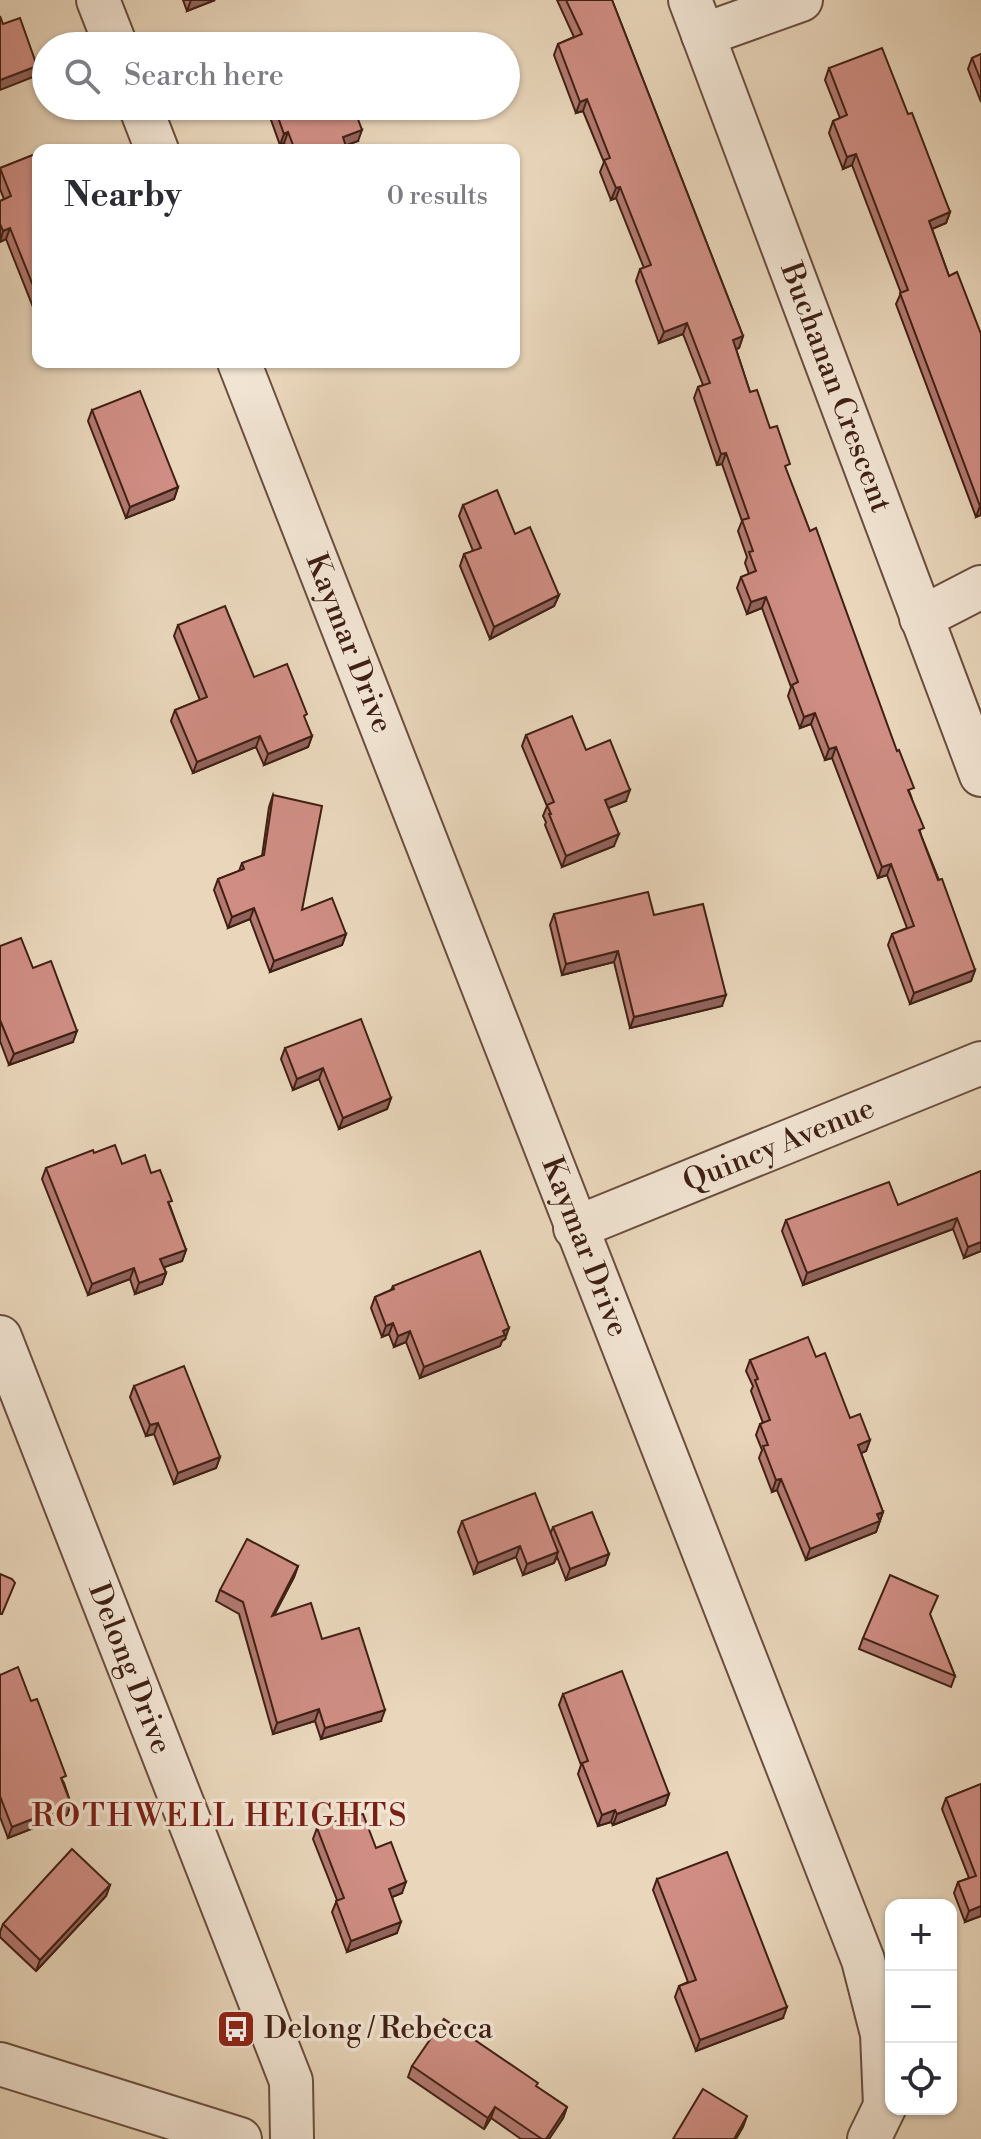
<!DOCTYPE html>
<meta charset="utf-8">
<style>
:root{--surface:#fff;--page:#f7f7f7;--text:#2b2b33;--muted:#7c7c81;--line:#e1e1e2}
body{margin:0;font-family:"Libre Bodoni",serif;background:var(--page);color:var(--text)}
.controls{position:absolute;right:24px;bottom:24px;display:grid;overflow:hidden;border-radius:16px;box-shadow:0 2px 6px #0004}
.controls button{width:72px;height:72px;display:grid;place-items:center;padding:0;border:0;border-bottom:2px solid var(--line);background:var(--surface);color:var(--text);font:40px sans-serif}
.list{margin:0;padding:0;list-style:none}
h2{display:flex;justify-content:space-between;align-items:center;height:104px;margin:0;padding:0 32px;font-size:34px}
h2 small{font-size:26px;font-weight:400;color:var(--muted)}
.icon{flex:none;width:44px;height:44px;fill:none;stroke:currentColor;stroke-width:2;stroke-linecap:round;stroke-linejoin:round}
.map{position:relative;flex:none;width:981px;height:2139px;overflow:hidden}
.search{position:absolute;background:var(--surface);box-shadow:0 2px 6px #0004;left:32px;top:32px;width:488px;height:88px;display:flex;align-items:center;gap:20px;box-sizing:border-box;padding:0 28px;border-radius:44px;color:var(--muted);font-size:30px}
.panel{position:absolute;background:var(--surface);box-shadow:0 2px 6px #0004;left:32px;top:144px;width:488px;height:224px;border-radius:16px}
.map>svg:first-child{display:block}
</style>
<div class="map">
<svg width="981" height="2139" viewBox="0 0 981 2139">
<rect width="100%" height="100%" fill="#e9d6bb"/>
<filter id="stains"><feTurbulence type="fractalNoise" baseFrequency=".0025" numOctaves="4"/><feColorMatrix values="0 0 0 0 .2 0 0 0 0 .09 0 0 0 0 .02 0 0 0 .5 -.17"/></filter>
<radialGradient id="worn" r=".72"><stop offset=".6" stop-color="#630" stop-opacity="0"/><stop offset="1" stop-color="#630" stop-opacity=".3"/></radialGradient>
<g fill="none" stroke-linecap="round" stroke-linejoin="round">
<g stroke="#6a4e3e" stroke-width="46">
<g id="minor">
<polyline points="98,0 116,46"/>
<path id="s1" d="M690,0L981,775"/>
<polyline points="703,35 801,0"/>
<polyline points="140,106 157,150"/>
<path id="s2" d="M239,362L863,1960L882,2034L885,2106L869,2139"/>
<polyline points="921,618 981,587"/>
<path id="s3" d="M575,1228L981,1063"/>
<path id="s4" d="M0,1337L291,2081L292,2139"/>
<polyline points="0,2064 240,2139"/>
</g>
</g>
<use href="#minor" stroke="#f1e4d3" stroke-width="42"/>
</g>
<g fill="#b27971" stroke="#402014" stroke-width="2">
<polygon points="183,0 215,0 187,11"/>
<polygon points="557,0 612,0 743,336 739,348 736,349 750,392 770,428 911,796 921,835 975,970 971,981 910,1004 888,945 892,934 907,928 887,875 878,878 832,758 825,760 811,724 800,728 788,696 791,687 762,608 747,614 737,588 741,577 749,574 745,563 747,557 738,531 742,521 722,464 717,465 694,398 698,387 703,385 683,334 659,343 636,281 640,269 644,268 616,198 611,200 600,172 604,162 583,111 576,113 554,55 558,44 574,37"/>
<polygon points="981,54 981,102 968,69 972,58"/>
<polygon points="829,68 908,114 950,212 946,223 932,229 949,276 981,334 981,515 976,517 896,304 901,293 852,165 843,169 829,133 833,121 840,118 825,80"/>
<polygon points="266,106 330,106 358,141 346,145 347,150 287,150 284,143 280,145"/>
<polygon points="38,153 38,317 37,317 6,239 0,242 0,201 4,199 0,189 0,168"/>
<polygon points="92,410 178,487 174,499 126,518 88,421"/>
<polygon points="463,505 559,595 554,606 490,639 460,566 464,554 473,551 459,516"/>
<polygon points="178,625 254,677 305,720 312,736 308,747 264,765 256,747 193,773 171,721 175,710 200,700 174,636"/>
<polygon points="526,735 586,750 626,801 608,808 614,846 562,867 545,825 546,822 543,816 547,806 522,746"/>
<polygon points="273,795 302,910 346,934 342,945 270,972 250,919 228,928 214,890 218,879 239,871 242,863 262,856 269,807"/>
<polygon points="554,914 654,915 722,1006 630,1028 614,962 562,975 550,925"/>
<polygon points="0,946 33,968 73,1042 9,1065 0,1041"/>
<polygon points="285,1048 391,1098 387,1109 339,1129 319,1079 293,1090 281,1059"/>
<polygon points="94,1153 122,1164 151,1173 170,1206 186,1250 182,1261 164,1267 166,1273 162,1284 135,1294 130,1279 88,1295 42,1179 46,1168"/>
<polygon points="981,1171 981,1251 964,1258 953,1229 803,1285 782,1231 786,1220 898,1205"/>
<polygon points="393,1286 505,1339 502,1341 500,1346 420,1378 406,1342 394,1347 389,1334 382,1337 371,1308 375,1297 391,1290"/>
<polygon points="816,1357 850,1418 870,1440 866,1451 861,1453 883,1512 876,1532 806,1560 777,1490 772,1492 759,1458 762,1450 756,1435 760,1424 763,1423 751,1391 753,1386 746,1371 750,1360"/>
<polygon points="134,1386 220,1457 216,1468 174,1484 154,1434 146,1436 130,1397"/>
<polygon points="462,1521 551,1532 553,1527 609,1554 605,1565 566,1580 557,1557 554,1563 523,1575 516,1557 474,1574 458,1532"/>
<polygon points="298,1566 294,1577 274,1615 322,1639 381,1721 321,1739 315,1721 273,1734 239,1614 216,1601 220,1590"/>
<polygon points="930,1615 955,1676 951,1687 859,1649 863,1638"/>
<polygon points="0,1675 64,1783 71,1804 67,1815 8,1838 0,1817"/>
<polygon points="563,1694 669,1794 665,1805 613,1825 611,1822 598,1826 578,1774 581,1765 559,1705"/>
<polygon points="981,1784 981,1916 965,1922 954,1893 958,1882 969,1878 942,1809 946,1798"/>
<polygon points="317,1828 376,1848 402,1893 392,1897 397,1933 347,1952 332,1912 337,1900 313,1839"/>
<polygon points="657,1879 783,2018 696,2051 675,1997 679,1986 688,1982 653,1890"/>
<polygon points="110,1885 106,1896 36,1971 0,1937 0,1932 3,1924"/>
<polygon points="412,2066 537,2087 567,2107 563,2118 549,2139 521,2139 491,2118 484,2129 408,2077"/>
</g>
<g fill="#91635c" stroke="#402014" stroke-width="2">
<polygon points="191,0 215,0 187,11"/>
<polygon points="37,66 33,77 0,90 0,80"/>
<polygon points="587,99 583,111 576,113 580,102"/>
<polygon points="362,130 358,141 339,148 343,137"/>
<polygon points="288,132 284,143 280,145 284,134"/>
<polygon points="856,154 852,165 843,169 847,157"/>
<polygon points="620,187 616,198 611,200 616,188"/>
<polygon points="950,212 946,223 925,232 929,221"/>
<polygon points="10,228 6,239 0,242 3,231"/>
<polygon points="687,323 683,334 659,343 664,332"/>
<polygon points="743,336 739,348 729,352 733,340"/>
<polygon points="726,453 722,464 717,465 721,454"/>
<polygon points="178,487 174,499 126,518 130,507"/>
<polygon points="981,505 981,515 976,517 980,506"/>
<polygon points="559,595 554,606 490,639 494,627"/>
<polygon points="766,597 762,608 747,614 751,602"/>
<polygon points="815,713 811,724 800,728 804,717"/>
<polygon points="260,736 256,747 193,773 197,762"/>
<polygon points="312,736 308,747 264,765 268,754"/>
<polygon points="836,747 832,758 825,760 829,749"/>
<polygon points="630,790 626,801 601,811 605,800"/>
<polygon points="619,834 614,846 562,867 566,856"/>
<polygon points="891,864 887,875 878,878 882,867"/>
<polygon points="254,908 250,919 228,928 232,917"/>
<polygon points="346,934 342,945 270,972 274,961"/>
<polygon points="618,951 614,962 562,975 566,964"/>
<polygon points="975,970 971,981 910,1004 914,993"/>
<polygon points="726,995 722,1006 630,1028 634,1017"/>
<polygon points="77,1031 73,1042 9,1065 14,1054"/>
<polygon points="323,1068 319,1079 293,1090 297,1079"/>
<polygon points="391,1098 387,1109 339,1129 343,1118"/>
<polygon points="957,1218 953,1229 803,1285 807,1273"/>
<polygon points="981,1242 981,1251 964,1258 968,1247"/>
<polygon points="186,1250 182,1261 156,1270 160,1259"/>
<polygon points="134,1268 130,1279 88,1295 92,1284"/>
<polygon points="166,1273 162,1284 135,1294 139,1283"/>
<polygon points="393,1323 389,1334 382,1337 386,1326"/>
<polygon points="509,1328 505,1339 502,1341 500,1346 420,1378 424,1367"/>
<polygon points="410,1331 406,1342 394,1347 398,1336"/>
<polygon points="158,1423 154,1434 146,1436 150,1425"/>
<polygon points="870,1440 866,1451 854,1456 858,1445"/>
<polygon points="220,1457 216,1468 174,1484 178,1473"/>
<polygon points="781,1479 777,1490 772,1492 776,1480"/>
<polygon points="883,1512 876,1532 806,1560 810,1549"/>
<polygon points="520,1546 516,1557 474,1574 478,1563"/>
<polygon points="558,1552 554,1563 523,1575 527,1564"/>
<polygon points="609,1554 605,1565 566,1580 570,1569"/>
<polygon points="298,1566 294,1577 268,1627 272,1616"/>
<polygon points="319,1709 315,1721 273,1734 277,1723"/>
<polygon points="385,1710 381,1721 321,1739 325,1728"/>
<polygon points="669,1794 665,1805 613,1825 617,1814"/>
<polygon points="71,1804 67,1815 8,1838 12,1827"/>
<polygon points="615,1810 611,1822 598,1826 602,1815"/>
<polygon points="406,1882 402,1893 385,1900 389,1889"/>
<polygon points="110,1885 106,1896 36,1971 40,1960"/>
<polygon points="981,1906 981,1916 965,1922 969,1911"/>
<polygon points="401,1922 397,1933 347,1952 351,1941"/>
<polygon points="787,2007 783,2018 696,2051 700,2040"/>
<polygon points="495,2107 491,2118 484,2129 488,2118"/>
<polygon points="567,2107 563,2118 549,2139 546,2139"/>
<polygon points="747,2116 743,2127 736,2139 734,2139"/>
</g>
<g fill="#cf8d83" stroke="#402014" stroke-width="2">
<polygon points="566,0 612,0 743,336 733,340 750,392 757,390 770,428 777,426 790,464 785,466 810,531 816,528 897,751 899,750 914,788 908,790 924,828 919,830 938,880 942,879 975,970 914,993 892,934 914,926 891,864 882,867 836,747 829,749 815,713 804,717 792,685 798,682 766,597 751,602 741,577 756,571 749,552 753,551 742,520 749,518 726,453 721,454 698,387 710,383 687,323 664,332 640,269 651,265 620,187 616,188 604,160 610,158 587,99 580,102 558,44 582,34"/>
<polygon points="0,16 3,24 20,18 37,66 0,80"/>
<polygon points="882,48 908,114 912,113 950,212 929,221 949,276 957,272 981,334 981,505 980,506 900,293 908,290 856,154 847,157 833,121 847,115 829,68"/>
<polygon points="981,54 981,81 972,58"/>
<polygon points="274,106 330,106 331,109 339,106 353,106 362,130 343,137 347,150 295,150 288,132 284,134"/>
<polygon points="38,153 38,298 10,228 3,231 0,224 0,201 11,196 0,168"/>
<polygon points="140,391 178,487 130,507 92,410"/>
<polygon points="497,490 515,534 530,527 559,595 494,627 464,554 481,548 463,505"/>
<polygon points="225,606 254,677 287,664 307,714 304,716 312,736 268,754 260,736 197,762 175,710 207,697 178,625"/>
<polygon points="572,716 586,750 610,740 630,790 605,800 619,834 566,856 549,814 551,814 547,805 554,802 526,735"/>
<polygon points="273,795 322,806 302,910 332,898 346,934 274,961 254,908 232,917 218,879 244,869 242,863 264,855"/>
<polygon points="648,892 654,915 703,904 726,995 634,1017 618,951 566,964 554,914"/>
<polygon points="21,938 33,968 51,961 77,1031 14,1054 0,1020 0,946"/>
<polygon points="361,1019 391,1098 343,1118 323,1068 297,1079 285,1048"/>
<polygon points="115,1145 122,1164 145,1155 151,1173 160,1170 172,1201 168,1202 186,1250 160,1259 166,1273 139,1283 134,1268 92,1284 46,1168 93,1150 94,1153"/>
<polygon points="981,1171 981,1242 968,1247 957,1218 807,1273 786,1220 889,1182 898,1205"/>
<polygon points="480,1251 509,1328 503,1331 505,1335 424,1367 410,1331 398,1336 393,1323 386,1326 375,1297 394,1289 393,1286"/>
<polygon points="808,1337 816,1357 825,1353 850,1418 860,1414 870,1440 858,1445 883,1512 877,1514 880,1521 810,1549 781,1479 776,1480 763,1446 768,1445 760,1424 770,1420 755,1380 758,1379 750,1360"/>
<polygon points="184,1366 220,1457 178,1473 158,1423 150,1425 134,1386"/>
<polygon points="535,1493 558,1552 527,1564 520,1546 478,1563 462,1521"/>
<polygon points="592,1512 609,1554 570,1569 553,1527"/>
<polygon points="247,1539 298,1566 272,1616 311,1603 322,1639 359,1628 385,1710 325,1728 319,1709 277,1723 243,1602 220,1590"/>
<polygon points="0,1574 12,1579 15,1583 2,1614 0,1614"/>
<polygon points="890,1575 938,1596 930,1614 955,1676 863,1638"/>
<polygon points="18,1667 31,1701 37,1699 66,1776 61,1778 71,1804 12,1827 0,1796 0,1675"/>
<polygon points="622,1671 669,1794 617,1814 615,1810 602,1815 582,1763 588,1761 563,1694"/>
<polygon points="981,1784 981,1906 969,1911 958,1882 976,1876 946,1798"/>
<polygon points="358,1813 359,1815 363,1814 376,1848 391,1842 406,1882 389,1889 401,1922 351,1941 336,1901 344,1898 317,1828"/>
<polygon points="72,1849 110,1885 40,1960 3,1924"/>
<polygon points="727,1852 787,2007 700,2040 679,1986 696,1980 657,1879"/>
<polygon points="444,2019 538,2083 536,2086 567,2107 546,2139 542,2139 495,2107 488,2118 412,2066"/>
<polygon points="703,2089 747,2116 734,2139 673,2139"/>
</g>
<defs>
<g id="bus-square" transform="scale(2)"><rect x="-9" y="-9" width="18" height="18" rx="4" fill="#8f2418" stroke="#f1e4d3"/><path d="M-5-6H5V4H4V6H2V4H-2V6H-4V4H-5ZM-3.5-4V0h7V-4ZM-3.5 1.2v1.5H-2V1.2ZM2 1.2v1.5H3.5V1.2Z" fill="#fff"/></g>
</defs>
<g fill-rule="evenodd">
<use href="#bus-square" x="236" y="2029"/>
</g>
<g text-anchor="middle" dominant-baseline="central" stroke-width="7" stroke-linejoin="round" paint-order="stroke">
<g font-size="30" fill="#402014" stroke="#f1e4d3">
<text stroke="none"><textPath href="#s1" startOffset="414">Buchanan Crescent</textPath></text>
<text stroke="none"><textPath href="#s2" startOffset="302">Kaymar Drive</textPath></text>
<text stroke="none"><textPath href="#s3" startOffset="220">Quincy Avenue</textPath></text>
<text stroke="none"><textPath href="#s2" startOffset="950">Kaymar Drive</textPath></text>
<text stroke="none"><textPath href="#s4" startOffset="356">Delong Drive</textPath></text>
</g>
<g font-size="30" fill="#402014" stroke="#f1e4d3" text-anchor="start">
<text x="264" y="2029">Delong / Rebecca</text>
</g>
<g font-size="32" letter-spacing="2" fill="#7a1f14" stroke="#f1e4d3">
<text x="220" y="1816">ROTHWELL HEIGHTS</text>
</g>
</g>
<rect width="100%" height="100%" filter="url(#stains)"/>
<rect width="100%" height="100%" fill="url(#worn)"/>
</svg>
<div class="controls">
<button>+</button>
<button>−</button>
<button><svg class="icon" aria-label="locate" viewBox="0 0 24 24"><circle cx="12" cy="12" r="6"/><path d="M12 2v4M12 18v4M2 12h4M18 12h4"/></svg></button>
</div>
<div class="search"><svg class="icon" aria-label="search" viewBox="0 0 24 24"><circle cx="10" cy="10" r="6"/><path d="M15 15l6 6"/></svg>Search here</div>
<section class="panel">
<h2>Nearby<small>0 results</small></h2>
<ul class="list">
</ul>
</section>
</div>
